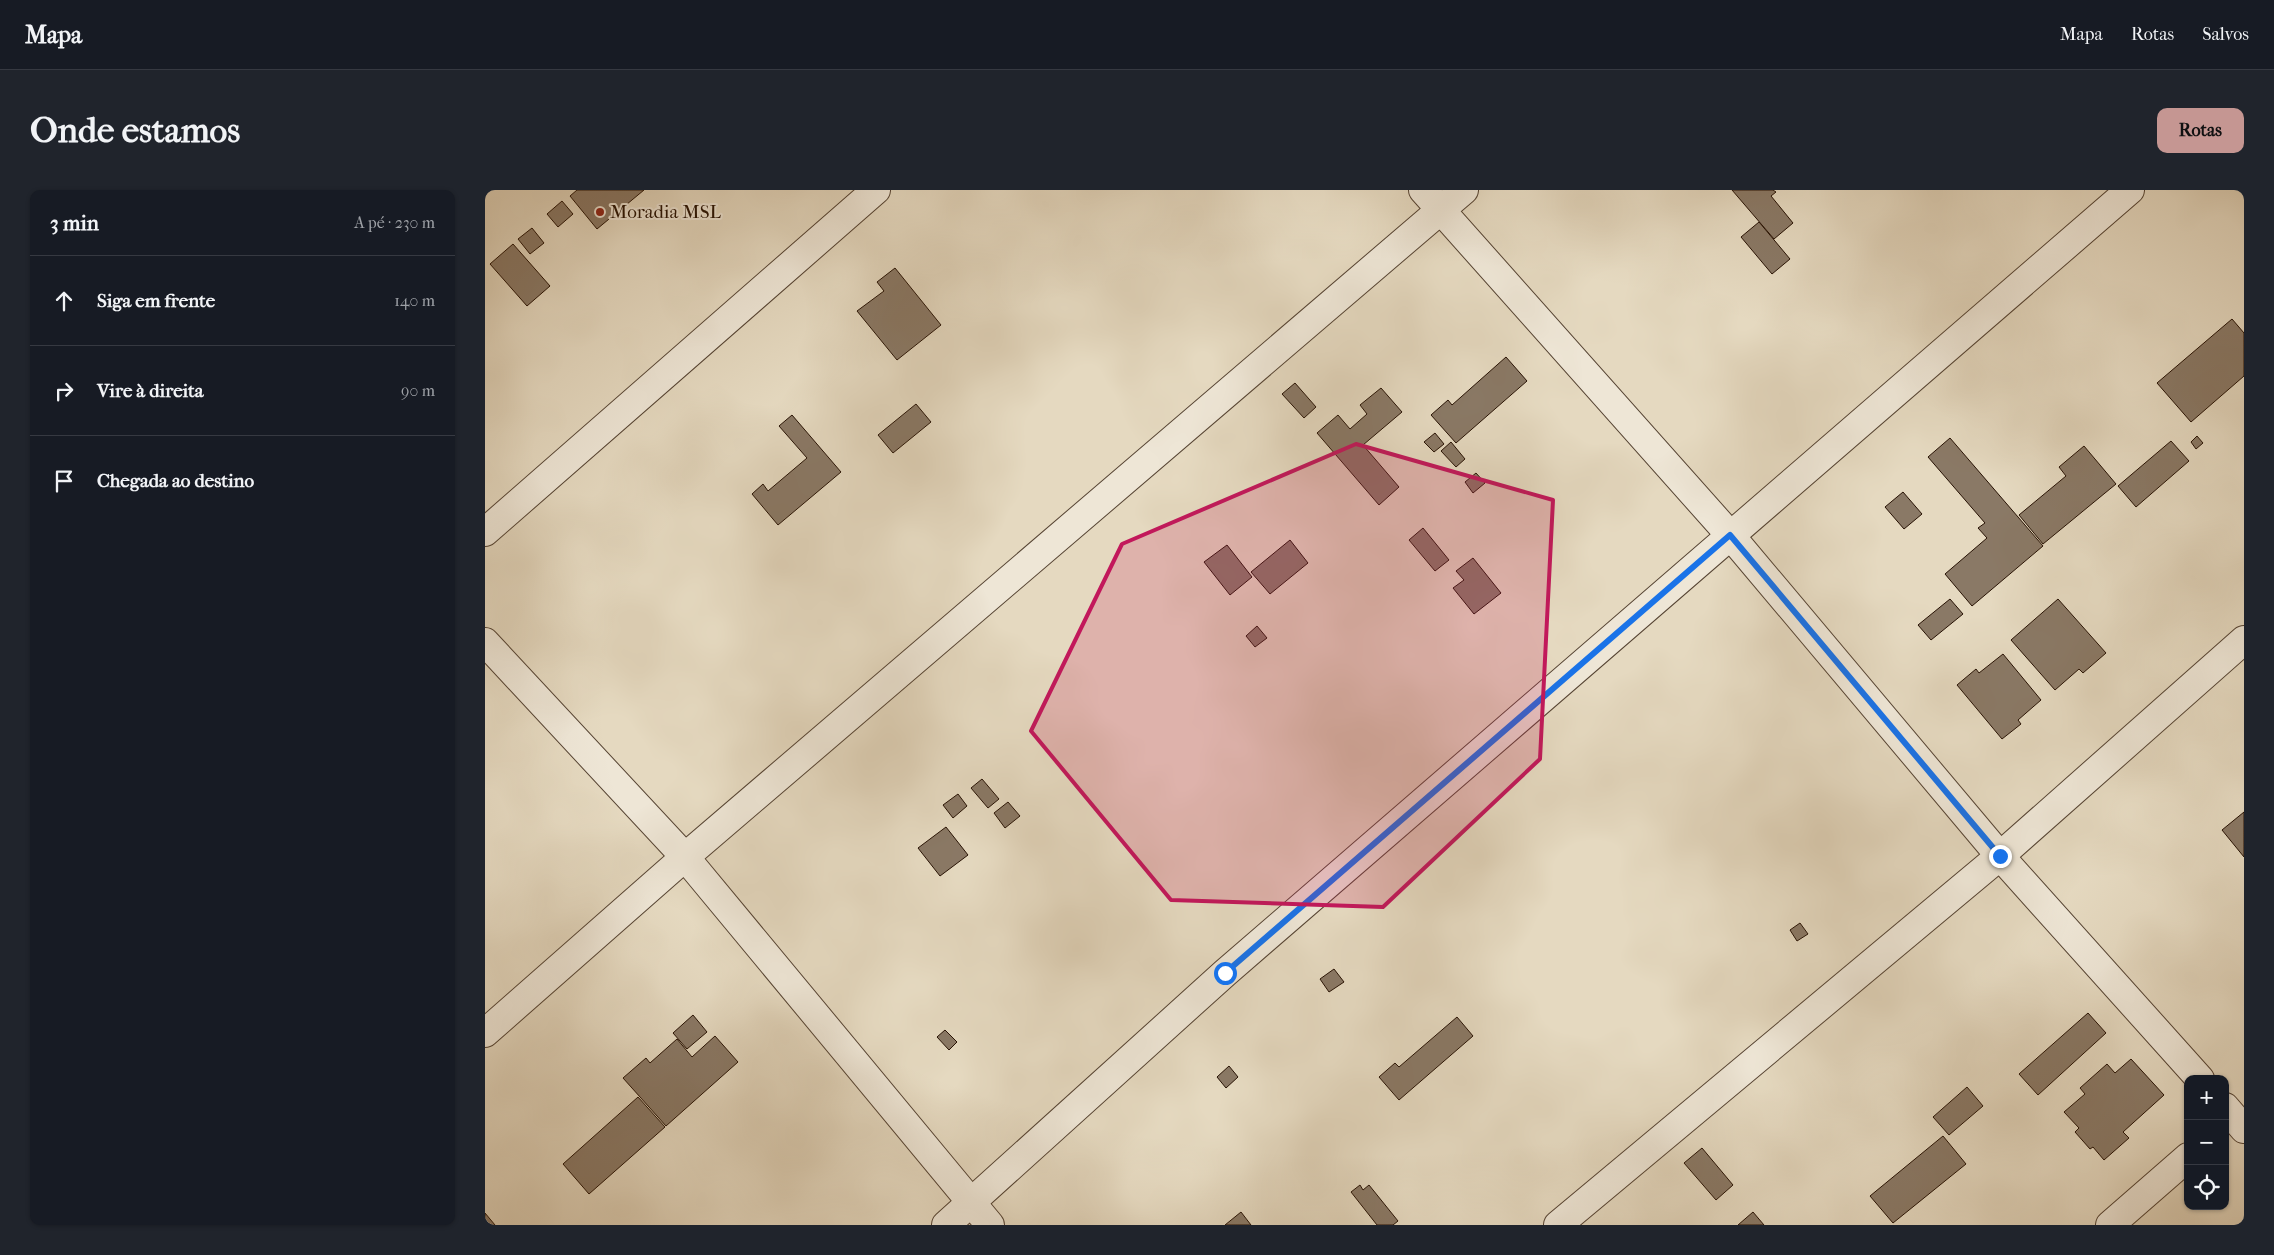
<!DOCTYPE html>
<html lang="pt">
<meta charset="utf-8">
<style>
:root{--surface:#171b24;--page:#20242c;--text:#f1f3f6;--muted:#9ea1a6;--line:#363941;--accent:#c59692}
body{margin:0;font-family:"IM FELL French Canon",serif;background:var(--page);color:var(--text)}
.controls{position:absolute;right:15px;bottom:15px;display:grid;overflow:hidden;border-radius:10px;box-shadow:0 1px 4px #0004}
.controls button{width:45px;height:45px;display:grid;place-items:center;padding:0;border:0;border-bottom:1px solid var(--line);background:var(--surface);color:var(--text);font:25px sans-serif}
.stop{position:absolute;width:15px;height:15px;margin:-11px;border:4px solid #1a73e8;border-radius:50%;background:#fff}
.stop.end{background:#1a73e8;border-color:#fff;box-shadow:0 1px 5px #0008}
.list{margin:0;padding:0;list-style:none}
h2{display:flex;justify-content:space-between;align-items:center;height:65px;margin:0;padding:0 20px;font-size:21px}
h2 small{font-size:16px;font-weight:400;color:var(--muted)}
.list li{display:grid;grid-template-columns:32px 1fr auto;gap:15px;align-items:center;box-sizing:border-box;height:90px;padding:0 20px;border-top:1px solid var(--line)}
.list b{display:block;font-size:19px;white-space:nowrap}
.list em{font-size:16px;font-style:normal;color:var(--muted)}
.icon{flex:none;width:28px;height:28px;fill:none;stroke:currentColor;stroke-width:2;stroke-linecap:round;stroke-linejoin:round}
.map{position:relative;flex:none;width:1759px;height:1035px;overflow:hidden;border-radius:10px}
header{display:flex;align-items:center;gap:30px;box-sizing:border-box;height:70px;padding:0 25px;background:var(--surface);border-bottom:1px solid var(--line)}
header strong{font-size:24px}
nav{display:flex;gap:28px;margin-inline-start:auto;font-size:18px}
.intro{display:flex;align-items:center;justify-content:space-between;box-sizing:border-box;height:120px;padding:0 30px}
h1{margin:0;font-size:35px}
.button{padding:12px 22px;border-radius:10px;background:var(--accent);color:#111;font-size:18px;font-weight:700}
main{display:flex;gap:30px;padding:0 30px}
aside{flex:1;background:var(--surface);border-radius:10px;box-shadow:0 1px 4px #0004}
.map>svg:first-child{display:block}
</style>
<header>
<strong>Mapa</strong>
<nav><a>Mapa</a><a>Rotas</a><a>Salvos</a></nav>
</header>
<div class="intro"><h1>Onde estamos</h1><a class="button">Rotas</a></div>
<main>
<aside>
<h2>3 min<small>A pé · 230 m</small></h2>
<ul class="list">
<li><svg class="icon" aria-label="ahead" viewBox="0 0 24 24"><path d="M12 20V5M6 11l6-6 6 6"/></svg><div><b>Siga em frente</b></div><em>140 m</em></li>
<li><svg class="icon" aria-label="right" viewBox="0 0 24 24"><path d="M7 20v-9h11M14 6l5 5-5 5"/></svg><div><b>Vire à direita</b></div><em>90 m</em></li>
<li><svg class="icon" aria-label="arrive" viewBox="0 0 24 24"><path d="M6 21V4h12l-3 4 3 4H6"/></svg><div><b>Chegada ao destino</b></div></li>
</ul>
</aside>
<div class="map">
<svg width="1759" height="1035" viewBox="0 0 1759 1035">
<rect width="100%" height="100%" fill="#e5d9c0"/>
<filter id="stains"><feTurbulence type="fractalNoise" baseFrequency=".004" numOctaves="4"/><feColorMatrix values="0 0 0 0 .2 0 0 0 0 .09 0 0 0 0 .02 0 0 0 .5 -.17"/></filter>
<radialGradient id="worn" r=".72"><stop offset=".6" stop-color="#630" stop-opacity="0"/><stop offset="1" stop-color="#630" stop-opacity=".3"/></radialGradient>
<g fill="#8a7966" stroke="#271204">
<polygon points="92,0 159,0 112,39 85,6"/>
<polygon points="1247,0 1288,0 1291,2 1286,6 1308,33 1289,49"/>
<polygon points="77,11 88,24 73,37 62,24"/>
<polygon points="1274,32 1305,69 1287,84 1256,47"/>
<polygon points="47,38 59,53 45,64 33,49"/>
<polygon points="28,54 65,96 42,116 5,74"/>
<polygon points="410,78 456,135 412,170 372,121 399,101 392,92"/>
<polygon points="1747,129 1759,143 1759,186 1706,232 1672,193"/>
<polygon points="1021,167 1042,191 971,253 946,225 963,210 967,215"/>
<polygon points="810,193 831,217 819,228 797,204"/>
<polygon points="896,198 917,222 878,255 914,297 894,315 832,243 853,225 865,239 882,224 875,215"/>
<polygon points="431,214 446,232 408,263 393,245"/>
<polygon points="307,225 356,282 293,335 267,304 278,294 283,301 322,268 294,236"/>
<polygon points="950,243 959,254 949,262 939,252"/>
<polygon points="1712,246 1718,253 1711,259 1706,252"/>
<polygon points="1465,248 1558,356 1487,416 1460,384 1502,348 1493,338 1500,333 1443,267"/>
<polygon points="1686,251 1704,271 1651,317 1633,296"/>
<polygon points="966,252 980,269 971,277 956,261"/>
<polygon points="1599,256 1631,294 1558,354 1534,325 1581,286 1574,277"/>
<polygon points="991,283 1000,293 988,303 980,292"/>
<polygon points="1418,302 1437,324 1419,339 1400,317"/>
<polygon points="938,338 964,370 950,381 924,350"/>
<polygon points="805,350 823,373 785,404 766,382"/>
<polygon points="742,355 767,387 745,405 719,372"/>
<polygon points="988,368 1016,403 989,424 968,398 979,390 971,381"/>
<polygon points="1465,409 1478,424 1446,450 1433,435"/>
<polygon points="1573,409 1621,463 1598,483 1594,479 1570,500 1526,450"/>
<polygon points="772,436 782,448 770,457 761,446"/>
<polygon points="1518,464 1556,510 1533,530 1536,534 1517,549 1472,495 1491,479 1494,483"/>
<polygon points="497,589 514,609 503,618 486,598"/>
<polygon points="473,604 482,616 468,628 458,615"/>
<polygon points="523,612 535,626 520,638 509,623"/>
<polygon points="1759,622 1759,667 1737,640"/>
<polygon points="461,637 483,665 455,686 433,658"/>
<polygon points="1315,733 1323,744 1312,751 1305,740"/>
<polygon points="849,779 859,792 844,802 835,789"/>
<polygon points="1603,823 1621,843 1553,905 1534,884"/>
<polygon points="208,825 222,842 202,859 188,843"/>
<polygon points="972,827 988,846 914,910 894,887 910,873 914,877"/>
<polygon points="460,840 472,852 464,860 452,847"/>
<polygon points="230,846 253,872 181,936 138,888 161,868 165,873 192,849 207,867"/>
<polygon points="1646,869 1679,905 1638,942 1644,948 1619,970 1608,957 1605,959 1590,942 1594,938 1579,922 1600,904 1595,898 1622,874 1630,883"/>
<polygon points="744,876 753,887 741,898 732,887"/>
<polygon points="1482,897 1498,916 1464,945 1448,927"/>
<polygon points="153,907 180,937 104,1004 78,974"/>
<polygon points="1458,946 1481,974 1408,1033 1385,1006"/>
<polygon points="1217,958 1248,995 1231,1010 1199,973"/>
<polygon points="875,995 878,1000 884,995 913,1031 908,1035 892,1035 866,1002"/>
<polygon points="756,1022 766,1035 740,1035"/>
<polygon points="1268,1022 1279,1035 1253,1035"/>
<polygon points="0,1023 10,1035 0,1035"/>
</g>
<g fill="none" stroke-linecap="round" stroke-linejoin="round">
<g stroke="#564433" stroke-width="30">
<g id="street">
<polyline points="938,0 1245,345 1515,666 1715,889"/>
<polyline points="0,342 391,0"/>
<polyline points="0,452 200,667 505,1035"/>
<polyline points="0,843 200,667 979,0"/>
<polyline points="1740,917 1759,939"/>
<polyline points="461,1035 740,783 1645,0"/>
<polyline points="1073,1035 1515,666 1759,450"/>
<polyline points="1625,1035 1703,967"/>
</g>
</g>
<use href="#street" stroke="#eee6d6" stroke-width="28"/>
</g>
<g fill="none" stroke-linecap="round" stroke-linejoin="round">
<polyline stroke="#1a73e8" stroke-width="6" points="740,783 1245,345 1515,666"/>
</g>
<path fill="#c2185b" fill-opacity="0.2" stroke="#c2185b" stroke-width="4" stroke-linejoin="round" d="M871,254L1068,310L1055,569L898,717L686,710L546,541L637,354Z"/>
<circle fill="#8f2418" stroke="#eee6d6" stroke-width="2" cx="115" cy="22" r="5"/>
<g text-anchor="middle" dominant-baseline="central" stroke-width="4" stroke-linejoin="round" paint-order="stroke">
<g font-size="19" fill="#271204" stroke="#eee6d6" text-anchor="start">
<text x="125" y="22">Moradia MSL</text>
</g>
</g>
<rect width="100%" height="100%" filter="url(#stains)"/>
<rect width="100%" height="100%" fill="url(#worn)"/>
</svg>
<div class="controls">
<button>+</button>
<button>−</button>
<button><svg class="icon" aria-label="locate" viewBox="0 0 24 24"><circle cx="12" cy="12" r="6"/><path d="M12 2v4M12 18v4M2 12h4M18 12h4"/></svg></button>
</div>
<div class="stop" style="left:740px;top:783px"></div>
<div class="stop end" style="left:1515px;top:666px"></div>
</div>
</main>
